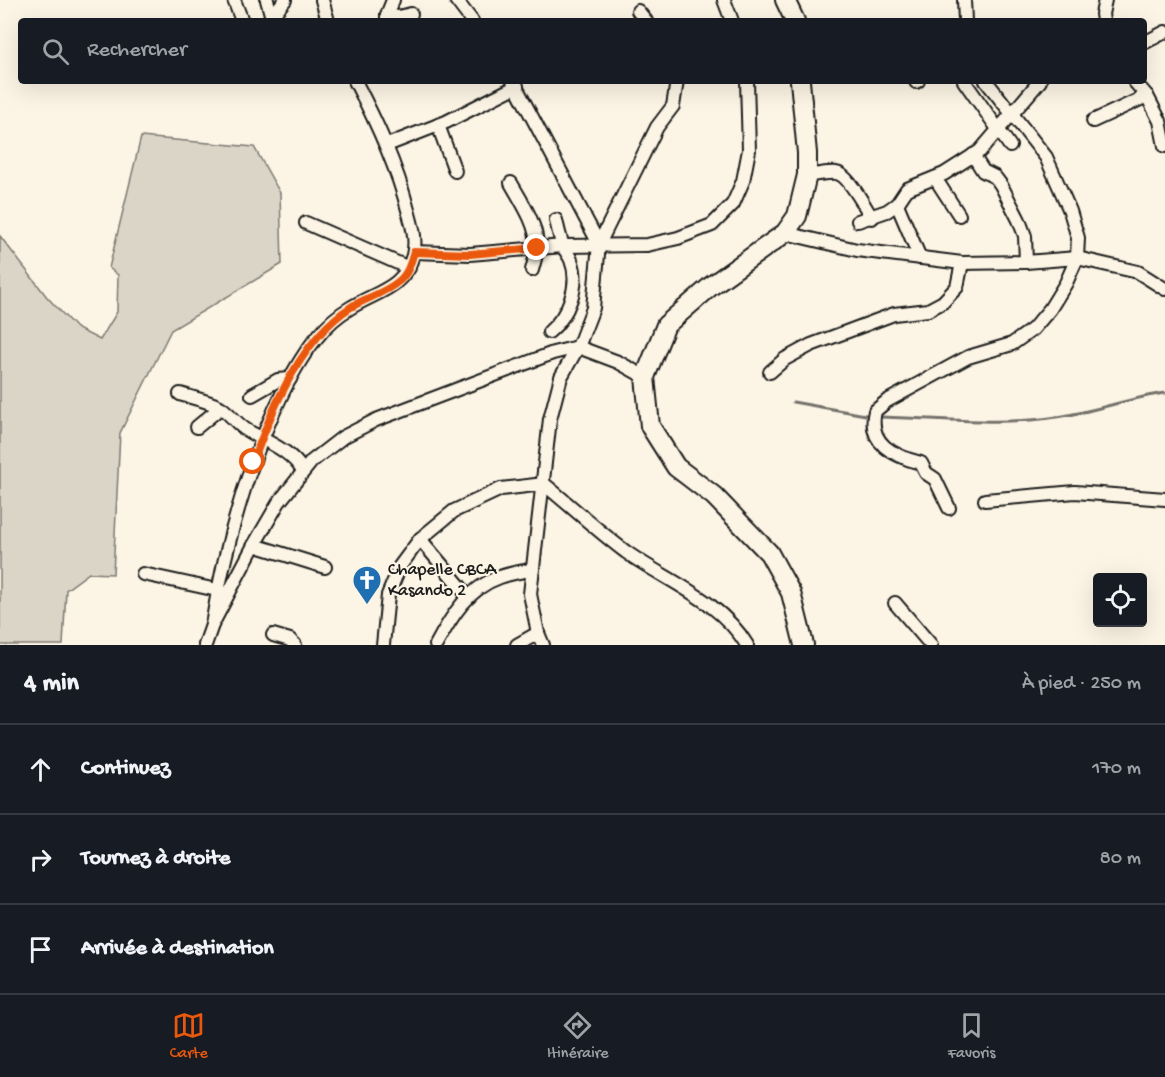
<!DOCTYPE html>
<html lang="fr">
<meta charset="utf-8">
<style>
:root{--surface:#171b24;--page:#20242c;--text:#f1f3f6;--muted:#9ea1a6;--line:#363941;--accent:#ea580c}
body{margin:0;font-family:"Gochi Hand",sans-serif;background:var(--page);color:var(--text)}
.controls{position:absolute;right:18px;bottom:18px;display:grid;overflow:hidden;border-radius:6px;box-shadow:0 6px 24px #0002}
.controls button{width:54px;height:54px;display:grid;place-items:center;padding:0;border:0;border-bottom:2px solid var(--line);background:var(--surface);color:var(--text);font:30px sans-serif}
.stop{position:absolute;width:18px;height:18px;margin:-14px;border:4px solid #ea580c;border-radius:50%;background:#fff}
.stop.end{background:#ea580c;border-color:#fff;box-shadow:0 2px 6px #0008}
.list{margin:0;padding:0;list-style:none}
h2{display:flex;justify-content:space-between;align-items:center;height:78px;margin:0;padding:0 24px;font-size:26px}
h2 small{font-size:20px;font-weight:400;color:var(--muted)}
.list li{display:grid;grid-template-columns:39px 1fr auto;gap:18px;align-items:center;box-sizing:border-box;height:90px;padding:0 24px;border-top:2px solid var(--line)}
.list b{display:block;font-size:22px;white-space:nowrap}
.list em{font-size:20px;font-style:normal;color:var(--muted)}
.icon{flex:none;width:33px;height:33px;fill:none;stroke:currentColor;stroke-width:2;stroke-linecap:round;stroke-linejoin:round}
.map{position:relative;flex:none;width:1165px;height:645px;overflow:hidden}
.search{position:absolute;background:var(--surface);box-shadow:0 6px 24px #0002;left:18px;right:18px;top:18px;height:66px;display:flex;align-items:center;gap:15px;box-sizing:border-box;padding:0 21px;border-radius:6px;color:var(--muted);font-size:22px}
.sheet{height:348px;background:var(--surface)}
nav{display:flex;justify-content:space-around;align-items:center;box-sizing:border-box;height:84px;border-top:2px solid var(--line);background:var(--surface);font-size:16px;color:var(--muted)}
nav a{display:grid;justify-items:center;gap:3px}
nav .on{color:var(--accent)}
.map>svg:first-child{display:block}
</style>
<div class="map">
<svg width="1165" height="645" viewBox="0 0 1165 645">
<rect width="100%" height="100%" fill="#fcf5e5"/>
<filter id="ink" filterUnits="userSpaceOnUse"><feTurbulence type="fractalNoise" baseFrequency=".0167" numOctaves="2"/><feDisplacementMap in="SourceGraphic" scale="12" xChannelSelector="R" yChannelSelector="G"/><feConvolveMatrix kernelMatrix="1 2 1 2 8 2 1 2 1" color-interpolation-filters="sRGB"/></filter>
<g filter="url(#ink)">
<polygon fill="#dbd5c8" stroke="#7c7872" stroke-width="1.5" points="141,137 254,147 280,193 282,264 171,330 120,433 113,574 89,573 66,590 63,645 0,645 0,236 47,297 76,328 100,340 117,312 118,275 109,268"/>
<g fill="none" stroke-linecap="round" stroke-linejoin="round">
<g stroke="#75726c" stroke-width="3">
<polyline points="793,402 871,416"/>
<path d="M878,417C937,418 999,426 1057,417C1094,412 1128,398 1165,393"/>
</g>
<g stroke="#1c1c1c" stroke-width="16">
<g id="minor">
<polyline points="234,0 242,21"/>
<polyline points="267,0 273,21"/>
<polyline points="322,0 328,21"/>
<polyline points="456,0 472,21"/>
<polyline points="724,0 732,21"/>
<polyline points="964,0 965,21"/>
<polyline points="638,11 646,21"/>
<polyline points="387,15 399,17 411,14"/>
<polyline points="268,21 285,0"/>
<polyline points="387,21 387,15 393,0"/>
<polyline points="1103,21 1102,14 1105,0"/>
<polyline points="1144,43 1165,32"/>
<polyline points="513,81 599,244"/>
<polyline points="964,81 1010,146"/>
<polyline points="1134,81 1147,96 1160,121 1165,146"/>
<polyline points="916,82 918,81"/>
<polyline points="1093,121 1147,96"/>
<polyline points="438,125 455,171"/>
<polyline points="387,145 446,122 517,86"/>
<polyline points="973,155 983,171 995,177 1001,185 1019,220 1025,236 1026,262"/>
<path d="M807,175C816,175 830,172 836,173C848,174 865,207 872,218"/>
<polyline points="935,178 959,215"/>
<path d="M511,183C521,201 537,224 537,246C537,254 534,262 532,270"/>
<polyline points="897,204 920,258"/>
<polyline points="858,221 887,211 897,204 907,189 944,174 980,151 1040,81"/>
<polyline points="306,223 409,268"/>
<polyline points="785,233 857,250 962,263 1026,262 1077,258 1138,272 1165,289"/>
<polyline points="414,252 470,254 563,246 647,245 678,238 712,225 733,204 743,181 749,150 747,81"/>
<path d="M549,332C568,316 581,285 571,260C569,255 566,252 564,248C560,239 558,229 556,220"/>
<polyline points="770,372 785,359 811,345 894,314 928,310 943,302 957,287 962,263"/>
<path d="M180,394C193,398 208,401 220,407C230,413 237,425 248,431C269,443 290,450 303,471"/>
<polyline points="252,395 278,380 290,379"/>
<polyline points="197,427 220,408"/>
<polyline points="985,500 1075,492 1165,499"/>
<path d="M949,508L935,479L926,473L921,463C893,456 867,443 875,411L887,401L968,357L1012,344L1033,329L1050,309L1066,283L1077,258L1078,238L1070,211L1046,157L986,81"/>
<polyline points="420,539 469,597"/>
<polyline points="254,545 325,567"/>
<polyline points="143,574 217,590"/>
<polyline points="895,603 931,645"/>
<path d="M212,625C225,545 247,465 283,392C293,372 305,351 319,335C327,325 340,314 350,308C377,291 404,289 413,255C417,239 412,225 408,210C396,164 377,123 355,81"/>
<polyline points="273,635 290,640 295,645"/>
<polyline points="205,645 212,625 254,545 279,502 312,461 343,437 376,420 553,353 578,347 618,362 645,377"/>
<path d="M383,645L388,595L400,566L420,539L454,511L501,489L544,484C571,506 598,531 626,552C667,581 720,600 747,645"/>
<path d="M436,645C451,617 468,588 500,577C511,573 522,572 533,569"/>
<polyline points="517,645 538,633"/>
<polyline points="543,645 538,633 530,594 550,419 561,377 578,347 593,308 599,244 657,127 673,106 677,81"/>
</g>
</g>
<g stroke="#1c1c1c" stroke-width="22">
<g id="highway">
<polyline points="785,0 795,21"/>
<polyline points="800,81 807,153 807,175 797,216 785,233 711,286 666,325 645,377 650,426 676,467 714,496 769,553 791,593 804,645"/>
</g>
</g>
<use href="#minor" stroke="#fcf5e5" stroke-width="12"/>
<use href="#highway" stroke="#fcf5e5" stroke-width="18"/>
</g>
</g>
<g fill="none" stroke-linecap="round" stroke-linejoin="round" filter="url(#ink)">
<path stroke="#ea580c" stroke-width="8" d="M253,462C269,418 288,371 319,335C327,326 340,314 351,307C366,298 385,293 399,281C408,274 411,262 414,252L470,254L537,248"/>
</g>
<defs>
<g id="church-pin" transform="scale(1.5)"><path d="M0 17L-7.5 6A9.5 9.5 0 1 1 7.5 6Z" fill="#1f6fb2" stroke="#fcf5e5"/><path d="M-1.2-6h2.4v3.5h3.3v2.4h-3.3V6h-2.4V-.1h-3.3v-2.4h3.3Z" fill="#fff"/></g>
</defs>
<g fill-rule="evenodd">
<use href="#church-pin" x="367" y="580"/>
</g>
<g text-anchor="middle" dominant-baseline="central" stroke-width="4.5" stroke-linejoin="round" paint-order="stroke">
<g font-size="18" fill="#1c1c1c" stroke="#fcf5e5" text-anchor="start">
<text x="388" y="570">Chapelle CBCA<tspan x="388" dy="21">Kasando 2</tspan></text>
</g>
</g>
</svg>
<div class="controls">
<button><svg class="icon" aria-label="locate" viewBox="0 0 24 24"><circle cx="12" cy="12" r="6"/><path d="M12 2v4M12 18v4M2 12h4M18 12h4"/></svg></button>
</div>
<div class="stop" style="left:253px;top:462px"></div>
<div class="stop end" style="left:537px;top:248px"></div>
<div class="search"><svg class="icon" aria-label="search" viewBox="0 0 24 24"><circle cx="10" cy="10" r="6"/><path d="M15 15l6 6"/></svg>Rechercher</div>
</div>
<section class="sheet">
<h2>4 min<small>À pied · 250 m</small></h2>
<ul class="list">
<li><svg class="icon" aria-label="ahead" viewBox="0 0 24 24"><path d="M12 20V5M6 11l6-6 6 6"/></svg><div><b>Continuez</b></div><em>170 m</em></li>
<li><svg class="icon" aria-label="right" viewBox="0 0 24 24"><path d="M7 20v-9h11M14 6l5 5-5 5"/></svg><div><b>Tournez à droite</b></div><em>80 m</em></li>
<li><svg class="icon" aria-label="arrive" viewBox="0 0 24 24"><path d="M6 21V4h12l-3 4 3 4H6"/></svg><div><b>Arrivée à destination</b></div></li>
</ul>
</section>
<nav>
<a class="on"><svg class="icon" aria-label="map" viewBox="0 0 24 24"><path d="M3 6l6-2 6 2 6-2v14l-6 2-6-2-6 2zM9 4v14M15 6v14"/></svg>Carte</a>
<a><svg class="icon" aria-label="directions" viewBox="0 0 24 24"><path d="M12 3l9 9-9 9-9-9zM9 14v-3h6M13 9l2 2-2 2"/></svg>Itinéraire</a>
<a><svg class="icon" aria-label="saved" viewBox="0 0 24 24"><path d="M7 4h10v16l-5-4-5 4z"/></svg>Favoris</a>
</nav>
